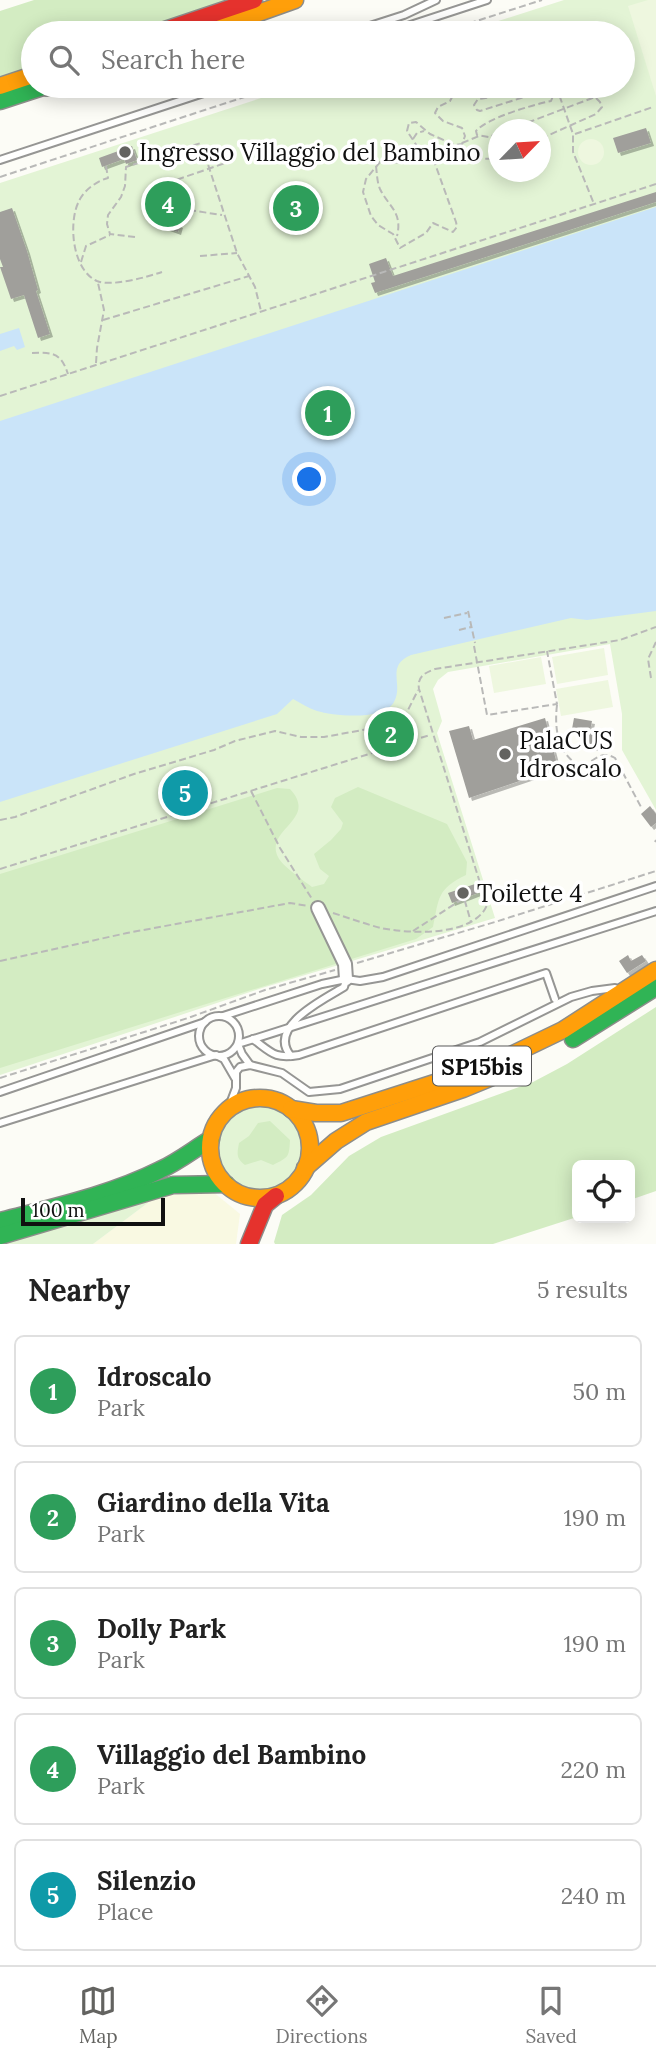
<!DOCTYPE html>
<style>
:root{--surface:#fff;--page:#f2f2f2;--text:#222;--muted:#767676;--line:#e0e0e0;--accent:#636360}
body{margin:0;font-family:Lora,serif;background:var(--page);color:var(--text)}
.controls{position:absolute;right:21px;bottom:21px;display:grid;overflow:hidden;border-radius:10px;box-shadow:0 4px 18px #0003}
.controls button{width:63px;height:63px;display:grid;place-items:center;padding:0;border:0;border-bottom:2px solid var(--line);background:var(--surface);color:var(--text);font:35px sans-serif}
.compass{position:absolute;left:488px;top:119px;width:63px;height:63px;border-radius:50%;background:var(--surface);box-shadow:0 4px 18px #0003;rotate:65deg}
.scale{position:absolute;left:21px;bottom:18px;width:144px;box-sizing:border-box;padding-left:7px;border:4px solid #101010;border-top:0;font-size:19px;line-height:24px;white-space:nowrap;color:#101010;-webkit-text-stroke:5px #fff;paint-order:stroke}
.you{position:absolute;left:310px;top:480px;width:24px;height:24px;margin:-18px;border:5px solid #fff;border-radius:50%;background:#1a73e8;box-shadow:0 0 0 10px #1a73e833}
.badge{display:grid;place-items:center;width:46px;height:46px;border-radius:50%;background:var(--accent);color:#fff;font-size:23px;font-weight:700}
.pin{position:absolute;translate:-50% -50%;border:4px solid #fff;box-shadow:0 2px 7px #0006}
.list{margin:0;padding:0;list-style:none}
h2{display:flex;justify-content:space-between;align-items:center;height:91px;margin:0;padding:0 28px;font-size:30px}
h2 small{font-size:23px;font-weight:400;color:var(--muted)}
.list li{display:grid;grid-template-columns:46px 1fr auto;gap:21px;align-items:center;box-sizing:border-box;height:112px;margin:0 14px 14px;padding:0 14px;border:2px solid var(--line);border-radius:10px}
.list b{display:block;font-size:26px;white-space:nowrap}
.list p{margin:0;font-size:23px;white-space:nowrap;color:var(--muted)}
.list em{font-size:23px;font-style:normal;color:var(--muted)}
.icon{flex:none;width:38px;height:38px;fill:none;stroke:currentColor;stroke-width:2;stroke-linecap:round;stroke-linejoin:round}
.map{position:relative;flex:none;width:656px;height:1244px;overflow:hidden}
.search{position:absolute;background:var(--surface);box-shadow:0 4px 18px #0003;left:21px;right:21px;top:21px;height:77px;display:flex;align-items:center;gap:18px;box-sizing:border-box;padding:0 24px;border-radius:38px;color:var(--muted);font-size:26px}
.sheet{height:721px;background:var(--surface)}
nav{display:flex;justify-content:space-around;align-items:center;box-sizing:border-box;height:98px;border-top:2px solid var(--line);background:var(--surface);font-size:19px;color:var(--muted)}
nav a{display:grid;justify-items:center;gap:4px}
nav .on{color:var(--accent)}
.map>svg:first-child{display:block}
</style>
<div class="map">
<svg width="656" height="1244" viewBox="0 0 656 1244">
<defs>
<filter id="shadow"><feDropShadow dx="3" dy="3" stdDeviation="0" flood-color="#0004"/></filter>
</defs>
<rect width="100%" height="100%" fill="#fcfcf6"/>
<polygon fill="#f9f9e2" points="212,1191 240,1214 236,1244 93,1244 157,1196"/>
<g fill="#e3f4d5" fill-rule="evenodd">
<path d="M564,0H656V810L622,750V714L610,644L448,672L438,680L433,689L442,721L437,733L495,918L262,988L0,1075V183L298,86H623V33H461ZM498,130H540V172H498Z"/>
<circle cx="260" cy="1148" r="42"/>
<polygon points="157,1196 93,1244 0,1244 0,1236"/>
</g>
<g fill="#d3ecc2">
<polygon points="34,0 226,0 130,33 33,33 33,66 0,78 0,11"/>
<path d="M358,787L447,824L467,862L466,875C437,889 439,898 433,927L416,939L0,1068V874L277,788L290,789C319,820 264,829 278,857C282,866 303,880 312,887L324,884L329,876L320,869L314,854L331,840L341,829L343,823L331,807L335,798Z"/>
<polygon points="656,1007 656,1191 630,1200 630,1165 577,1165 577,1217 493,1244 275,1244 274,1242 282,1215 311,1195 349,1156 381,1137 533,1082 567,1064"/>
<path d="M270,1121L290,1140C289,1157 289,1157 273,1165L261,1160L245,1165C236,1158 237,1154 239,1143L249,1136L258,1123Z"/>
</g>
<g fill="#eef7df">
<polygon points="648,0 656,0 656,96 628,6"/>
<circle cx="591" cy="152" r="13"/>
<polygon points="604,648 608,675 557,684 552,657"/>
<polygon points="541,657 546,684 494,693 489,666"/>
<polygon points="608,680 613,707 561,716 556,689"/>
</g>
<g fill="#cae4f9">
<path d="M656,207V611L587,620L571,618L411,655C385,666 404,684 394,702C384,721 334,716 317,711C308,708 301,703 293,699L277,714L0,802V421Z"/>
<polygon points="19,328 25,347 17,350 14,346 0,351 0,334"/>
</g>
<g fill="#a09f9b" filter="url(#shadow)">
<polygon points="646,128 651,143 618,153 613,138"/>
<polygon points="132,146 137,160 126,164 124,159 102,167 99,158"/>
<polygon points="656,192 656,202 375,293 371,283 375,282 369,264 386,258 393,276"/>
<polygon points="12,208 27,251 38,290 36,291 50,334 38,338 24,295 11,299 0,267 3,267 0,259 0,212"/>
<polygon points="170,221 180,225 178,232 167,228"/>
<polygon points="545,718 558,768 469,798 449,731 469,726 473,740"/>
<polygon points="574,718 592,721 590,731 598,733 595,748 586,746 589,732 572,729"/>
<polygon points="650,806 656,814 656,823 651,827 641,814"/>
<polygon points="475,884 478,893 452,903 448,893"/>
<polygon points="628,955 631,961 642,955 646,961 627,973 619,961"/>
</g>
<g fill="none" stroke-linecap="round" stroke-linejoin="round">
<g stroke="#969694" stroke-width="10">
<g id="lane">
<polyline points="348,33 404,15 436,0"/>
<polyline points="386,33 487,0"/>
<polyline points="46,92 75,86"/>
<polyline points="0,160 225,86"/>
<polyline points="223,1016 322,984 346,979 360,981 383,977 656,886"/>
<circle cx="219" cy="1036" r="20"/>
<path d="M253,1039C272,1053 274,1059 299,1055L546,973L555,999"/>
<path d="M291,1056C266,1027 324,999 344,987L346,979"/>
<polyline points="250,1065 242,1054 238,1044 656,911"/>
<polyline points="0,1092 205,1022"/>
<polyline points="228,1109 236,1088 236,1072 240,1067 250,1065 282,1073 309,1092 340,1089 480,1042 571,997 592,991 615,988"/>
<polyline points="0,1123 216,1055 224,1059 235,1078"/>
</g>
</g>
<g stroke="#969694" stroke-width="16">
<polyline id="street" points="318,908 345,964 346,979"/>
</g>
<g stroke="#8d8d8a" stroke-width="19">
<g id="fast">
<polyline points="0,101 46,86"/>
<polyline points="573,1039 656,987"/>
<path d="M0,1221C54,1207 110,1195 160,1170C178,1162 194,1149 211,1139"/>
<polyline points="0,1236 173,1185 226,1184"/>
</g>
</g>
<g stroke="#8d8d8a" stroke-width="19">
<g id="slow">
<polyline points="202,33 295,0"/>
<polyline points="0,86 33,75"/>
<circle cx="260" cy="1148" r="50"/>
<polyline points="291,1109 316,1113 341,1113 459,1075 511,1055 563,1030 656,970"/>
<polyline points="305,1168 336,1141 366,1122 463,1089 519,1066"/>
</g>
</g>
<g stroke="#8d8d8a" stroke-width="19">
<g id="jam">
<polyline points="156,33 254,0"/>
<polyline points="249,1244 265,1205 276,1196"/>
</g>
</g>
<g stroke="#b9b9b8" stroke-width="2" stroke-dasharray="7 3.5" stroke-linecap="butt">
<polyline points="534,25 537,33"/>
<polyline points="439,33 542,0"/>
<polyline points="458,86 450,101 438,107 435,113 443,121 462,128 465,136 462,144 455,145 430,134 416,122 409,123 407,131 423,155 422,161 416,163 380,162 366,179 363,192 371,216 378,225 393,234 400,248 426,233 433,223 453,232 457,227 456,222 434,161 435,154 441,152 460,158 498,159"/>
<polyline points="493,86 496,88 506,86"/>
<polyline points="556,86 573,134 573,152 594,204"/>
<polyline points="508,130 595,97 600,102 602,107 596,114 540,139"/>
<path d="M498,133L489,137L477,135L476,131C487,118 532,105 551,101L553,96L549,91H543L480,111L477,110L474,105L478,99L505,95L538,86"/>
<polyline points="575,134 653,107"/>
<polyline points="413,139 417,133 424,131"/>
<polyline points="462,143 479,136"/>
<path d="M106,166L108,178C97,181 84,190 79,201C68,222 72,270 97,281C112,287 147,277 162,272"/>
<path d="M376,166C377,174 377,182 380,189C388,206 403,212 397,236"/>
<polyline points="0,177 278,86"/>
<polyline points="174,189 176,180 231,161"/>
<polyline points="189,210 222,215"/>
<polyline points="135,237 110,234 107,224 108,215 121,197 125,186 126,167 201,143 237,253 255,287 261,311"/>
<polyline points="200,256 237,253"/>
<polyline points="81,262 86,246 110,235"/>
<polyline points="103,320 249,276"/>
<path d="M32,353C53,352 61,353 68,374"/>
<polyline points="96,363 97,348 104,310 98,283"/>
<polyline points="0,396 656,184"/>
<polyline points="468,611 475,643"/>
<polyline points="444,618 467,613"/>
<polyline points="459,630 471,627"/>
<polyline points="474,646 487,715 557,704 547,651"/>
<polyline points="651,678 648,659 656,642"/>
<path d="M557,705C554,730 558,756 583,768C593,760 602,750 615,758L641,807"/>
<polyline points="251,791 280,848 312,899"/>
<polyline points="0,820 15,817 134,774 214,750 235,741 275,731 301,737 324,737 385,726 397,721 407,712 418,690"/>
<polyline points="655,842 656,840"/>
<polyline points="0,869 430,735"/>
<path d="M333,913C349,918 365,924 381,928C409,934 474,937 487,905L419,689C417,677 424,673 435,669L620,640L656,627"/>
<polyline points="413,931 464,898 471,922"/>
<polyline points="0,961 127,933 290,903 308,906"/>
<polyline points="357,963 495,922 656,871"/>
<polyline points="0,1078 188,1018 265,990 335,970"/>
</g>
<use href="#lane" stroke="#fffffe" stroke-width="6"/>
<use href="#street" stroke="#fffffe" stroke-width="12"/>
<use href="#fast" stroke="#30b455" stroke-width="16"/>
<use href="#slow" stroke="#ff9f0a" stroke-width="16"/>
<use href="#jam" stroke="#e5322d" stroke-width="16"/>
</g>
<g fill="#636360" stroke="#fff" stroke-width="2.5">
<circle cx="125" cy="152" r="7"/>
<circle cx="505" cy="754" r="7"/>
<circle cx="463" cy="893" r="7"/>
</g>
<g text-anchor="middle" dominant-baseline="central" stroke-width="7" stroke-linejoin="round" paint-order="stroke">
<rect fill="#fff" stroke="#585858" stroke-width="2" x="433" y="1046.5" width="98" height="39" rx="5"/>
<g font-size="23" font-weight="bold" fill="#101010">
<text x="482" y="1066">SP15bis</text>
</g>
<g font-size="24" fill="#101010" stroke="#fff" text-anchor="start">
<text x="139" y="152">Ingresso Villaggio del Bambino</text>
<text x="519" y="740">PalaCUS<tspan x="519" dy="28">Idroscalo</tspan></text>
<text x="477" y="893">Toilette 4</text>
</g>
</g>
</svg>
<div class="controls">
<button><svg class="icon" aria-label="locate" viewBox="0 0 24 24"><circle cx="12" cy="12" r="6"/><path d="M12 2v4M12 18v4M2 12h4M18 12h4"/></svg></button>
</div>
<svg class="compass" viewBox="-18 -18 36 36"><path d="M0-13l5 13h-10z" fill="#e53935"/><path d="M0 13l5-13h-10z" fill="#767676"/></svg>
<div class="scale">100 m</div>
<div class="you"></div>
<div class="pin badge" style="left:328px;top:413px;background:#2e9e5b">1</div>
<div class="pin badge" style="left:391px;top:734px;background:#2e9e5b">2</div>
<div class="pin badge" style="left:296px;top:208px;background:#2e9e5b">3</div>
<div class="pin badge" style="left:168px;top:204px;background:#2e9e5b">4</div>
<div class="pin badge" style="left:185px;top:793px;background:#0f9aa8">5</div>
<div class="search"><svg class="icon" aria-label="search" viewBox="0 0 24 24"><circle cx="10" cy="10" r="6"/><path d="M15 15l6 6"/></svg>Search here</div>
</div>
<section class="sheet">
<h2>Nearby<small>5 results</small></h2>
<ul class="list">
<li><span class="badge" style="background:#2e9e5b">1</span><div><b>Idroscalo</b><p>Park</p></div><em>50 m</em></li>
<li><span class="badge" style="background:#2e9e5b">2</span><div><b>Giardino della Vita</b><p>Park</p></div><em>190 m</em></li>
<li><span class="badge" style="background:#2e9e5b">3</span><div><b>Dolly Park</b><p>Park</p></div><em>190 m</em></li>
<li><span class="badge" style="background:#2e9e5b">4</span><div><b>Villaggio del Bambino</b><p>Park</p></div><em>220 m</em></li>
<li><span class="badge" style="background:#0f9aa8">5</span><div><b>Silenzio</b><p>Place</p></div><em>240 m</em></li>
</ul>
</section>
<nav>
<a class="on"><svg class="icon" aria-label="map" viewBox="0 0 24 24"><path d="M3 6l6-2 6 2 6-2v14l-6 2-6-2-6 2zM9 4v14M15 6v14"/></svg>Map</a>
<a><svg class="icon" aria-label="directions" viewBox="0 0 24 24"><path d="M12 3l9 9-9 9-9-9zM9 14v-3h6M13 9l2 2-2 2"/></svg>Directions</a>
<a><svg class="icon" aria-label="saved" viewBox="0 0 24 24"><path d="M7 4h10v16l-5-4-5 4z"/></svg>Saved</a>
</nav>
